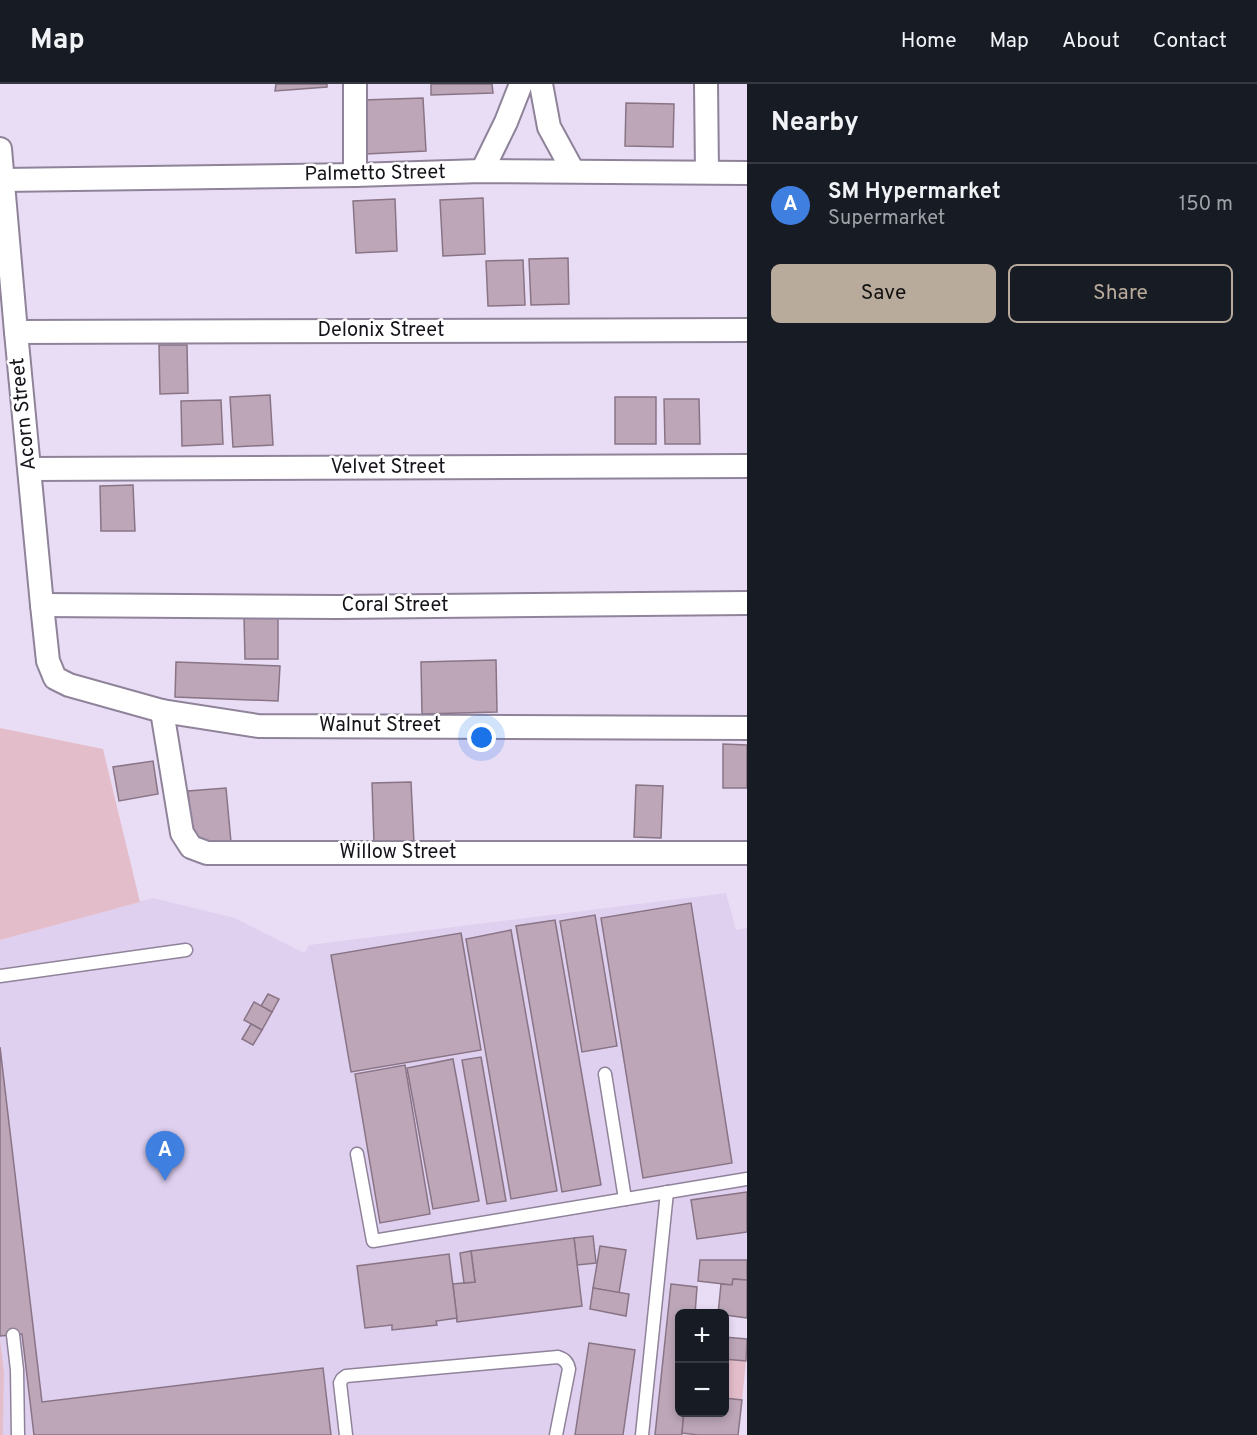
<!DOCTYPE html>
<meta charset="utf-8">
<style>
:root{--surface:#171b24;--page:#242831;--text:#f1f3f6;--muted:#9ea1a6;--line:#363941;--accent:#b9ab9b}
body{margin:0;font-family:Overpass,sans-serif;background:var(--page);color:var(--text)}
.controls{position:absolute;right:18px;bottom:18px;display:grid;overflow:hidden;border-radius:9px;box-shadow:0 3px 9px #0003}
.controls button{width:54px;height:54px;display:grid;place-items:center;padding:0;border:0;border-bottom:2px solid var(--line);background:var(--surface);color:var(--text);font:30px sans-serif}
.you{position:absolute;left:482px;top:654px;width:21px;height:21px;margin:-15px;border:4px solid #fff;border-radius:50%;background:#1a73e8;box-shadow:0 0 0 9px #1a73e833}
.badge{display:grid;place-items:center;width:39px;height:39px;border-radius:50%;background:var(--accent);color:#fff;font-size:20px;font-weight:700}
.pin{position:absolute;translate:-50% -50px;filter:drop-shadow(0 2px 3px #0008)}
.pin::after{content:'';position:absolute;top:32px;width:21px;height:18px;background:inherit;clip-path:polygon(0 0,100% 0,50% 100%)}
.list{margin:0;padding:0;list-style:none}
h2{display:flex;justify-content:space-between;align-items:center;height:78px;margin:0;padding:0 24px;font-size:26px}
h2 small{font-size:20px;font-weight:400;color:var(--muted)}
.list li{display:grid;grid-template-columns:39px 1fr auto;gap:18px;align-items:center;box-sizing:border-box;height:84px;padding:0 24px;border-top:2px solid var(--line)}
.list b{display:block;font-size:22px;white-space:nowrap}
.list p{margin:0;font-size:20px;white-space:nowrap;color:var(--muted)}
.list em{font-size:20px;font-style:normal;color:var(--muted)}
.actions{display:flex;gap:12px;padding:18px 24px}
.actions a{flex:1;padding:14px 0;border:2px solid var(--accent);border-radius:9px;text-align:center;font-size:21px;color:var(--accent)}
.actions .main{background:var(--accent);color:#111}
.map{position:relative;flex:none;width:747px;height:1351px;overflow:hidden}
header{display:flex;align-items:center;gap:36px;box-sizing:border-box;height:84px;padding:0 30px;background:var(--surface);border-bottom:2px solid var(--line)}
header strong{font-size:28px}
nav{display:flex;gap:33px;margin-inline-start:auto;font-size:21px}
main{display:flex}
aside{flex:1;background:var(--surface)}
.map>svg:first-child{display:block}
</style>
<header>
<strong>Map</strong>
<nav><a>Home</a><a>Map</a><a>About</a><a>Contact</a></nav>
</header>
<main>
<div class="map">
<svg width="747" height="1351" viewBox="0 0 747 1351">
<rect width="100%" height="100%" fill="#e9ddf6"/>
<polygon fill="#dfd0f0" points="726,809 736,846 747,844 747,1176 700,1176 695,1229 680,1230 680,1328 684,1329 682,1351 3,1351 4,1288 0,1255 0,856 153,814 235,834 304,869 309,861"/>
<g fill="#e4bdca">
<polygon points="0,644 103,665 140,818 0,856"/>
<polygon points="0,1255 4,1288 3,1351 0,1351"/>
<polygon points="725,1275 746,1277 742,1316 725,1314"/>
</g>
<g fill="#bca6b8" stroke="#897486" stroke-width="1.5">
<polygon points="276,0 327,0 327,3 275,7"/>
<polygon points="431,0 492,0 493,9 431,11"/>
<polygon points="423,14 426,67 366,70 363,16"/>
<polygon points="626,19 674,20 673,63 625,62"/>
<polygon points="483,114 485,170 443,172 440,116"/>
<polygon points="395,115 397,167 356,169 353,117"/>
<polygon points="568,174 569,220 531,221 529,175"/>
<polygon points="523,176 525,221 488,222 486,177"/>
<polygon points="159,261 187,261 188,309 160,310"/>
<polygon points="270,311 273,361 233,363 230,313"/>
<rect x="615" y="313" width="41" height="47"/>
<polygon points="664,315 699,315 700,360 665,360"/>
<polygon points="221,316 223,360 182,362 181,317"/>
<polygon points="133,401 135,447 101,447 100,402"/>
<polygon points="244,532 278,532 278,575 245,575"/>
<polygon points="496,576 497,628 422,630 421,578"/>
<polygon points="176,578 280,582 278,617 175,613"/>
<polygon points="723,660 747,661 747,704 723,704"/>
<polygon points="153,677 158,710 119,717 113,683"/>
<polygon points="411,698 414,759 374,760 372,699"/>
<polygon points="636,701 663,702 661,754 634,753"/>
<polygon points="226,704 231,758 193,761 188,707"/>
<polygon points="691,819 732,1079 643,1094 601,834"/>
<polygon points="595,831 617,962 582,968 560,837"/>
<polygon points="555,836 601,1101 562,1108 516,842"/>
<polygon points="511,846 557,1107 511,1115 466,855"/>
<polygon points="461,849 481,966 351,988 331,871"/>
<polygon points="268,910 279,915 272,928 261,922"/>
<polygon points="254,918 272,928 262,946 244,936"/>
<polygon points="251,940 262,946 253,961 242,955"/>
<polygon points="0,963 42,1318 323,1284 331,1351 34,1351 22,1250 0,1252"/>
<polygon points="481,973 506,1117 487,1120 462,976"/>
<polygon points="453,975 479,1117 433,1125 407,984"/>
<polygon points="405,981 430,1130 380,1139 355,990"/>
<polygon points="747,1108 747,1148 697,1155 691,1116"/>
<polygon points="593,1152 596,1179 577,1181 574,1154"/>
<polygon points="574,1154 582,1222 457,1238 453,1200 475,1198 471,1167"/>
<polygon points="600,1162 626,1166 619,1209 593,1204"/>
<polygon points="471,1167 475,1198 464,1199 460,1169"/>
<polygon points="449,1170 457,1234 436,1237 437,1241 392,1246 392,1241 365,1244 357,1182"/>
<polygon points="700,1176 747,1176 747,1196 733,1195 732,1201 698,1197"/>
<polygon points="733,1195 747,1196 747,1234 718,1230 721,1200 732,1201"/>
<polygon points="671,1200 697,1203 695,1230 680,1230 680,1328 684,1328 682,1351 655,1351"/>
<polygon points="593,1204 629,1210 626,1232 590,1225"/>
<polygon points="724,1253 747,1255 746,1277 724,1275"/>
<polygon points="589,1259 635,1266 623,1351 575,1351"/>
<polygon points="724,1314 742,1316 738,1351 698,1351 682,1349 684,1328 724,1328"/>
</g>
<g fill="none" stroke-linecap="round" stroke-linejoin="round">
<g stroke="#8f839a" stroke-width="15">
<g id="lane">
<polyline points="0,892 186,866"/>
<polyline points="605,990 625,1115"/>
<polyline points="357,1070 373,1157 747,1095"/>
<polyline points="13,1251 17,1286 18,1351"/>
<path d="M346,1351L340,1299L342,1295L346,1292L558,1273C565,1275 568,1279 569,1285L556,1351"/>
<polyline points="642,1351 667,1108"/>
</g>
</g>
<g stroke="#8f839a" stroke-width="26">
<g id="street">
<polyline points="541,0 549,43 573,87"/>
<polyline points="706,0 707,88"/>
<polyline points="0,65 16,248 42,521 48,577 55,594 69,601 162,627 258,642 747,644"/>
<polyline points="482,87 506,38 521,0"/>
<polyline points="355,91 355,0"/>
<polyline points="3,96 355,91 482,87 747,89"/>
<polyline points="16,248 747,246"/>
<polyline points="30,385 747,382"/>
<polyline points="42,521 337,523 747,519"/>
<polyline points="162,627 182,749 191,763 207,769 747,769"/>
</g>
</g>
<use href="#lane" stroke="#fff" stroke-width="12"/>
<use href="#street" stroke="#fff" stroke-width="22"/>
</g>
<g text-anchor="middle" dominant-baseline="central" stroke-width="5" stroke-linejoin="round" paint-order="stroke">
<g font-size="20" fill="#16121a" stroke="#fff">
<text transform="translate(375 90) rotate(-1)">Palmetto Street</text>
<text x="381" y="247">Delonix Street</text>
<text transform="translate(24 330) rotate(-96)">Acorn Street</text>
<text x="388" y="384">Velvet Street</text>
<text x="395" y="522">Coral Street</text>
<text x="380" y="642">Walnut Street</text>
<text x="398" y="769">Willow Street</text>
</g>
</g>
</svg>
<div class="controls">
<button>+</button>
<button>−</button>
</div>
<div class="you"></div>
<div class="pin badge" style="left:165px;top:1097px;background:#3f7fe0">A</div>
</div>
<aside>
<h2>Nearby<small></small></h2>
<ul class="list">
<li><span class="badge" style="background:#3f7fe0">A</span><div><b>SM Hypermarket</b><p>Supermarket</p></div><em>150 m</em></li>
</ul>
<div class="actions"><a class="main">Save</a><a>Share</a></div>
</aside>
</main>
